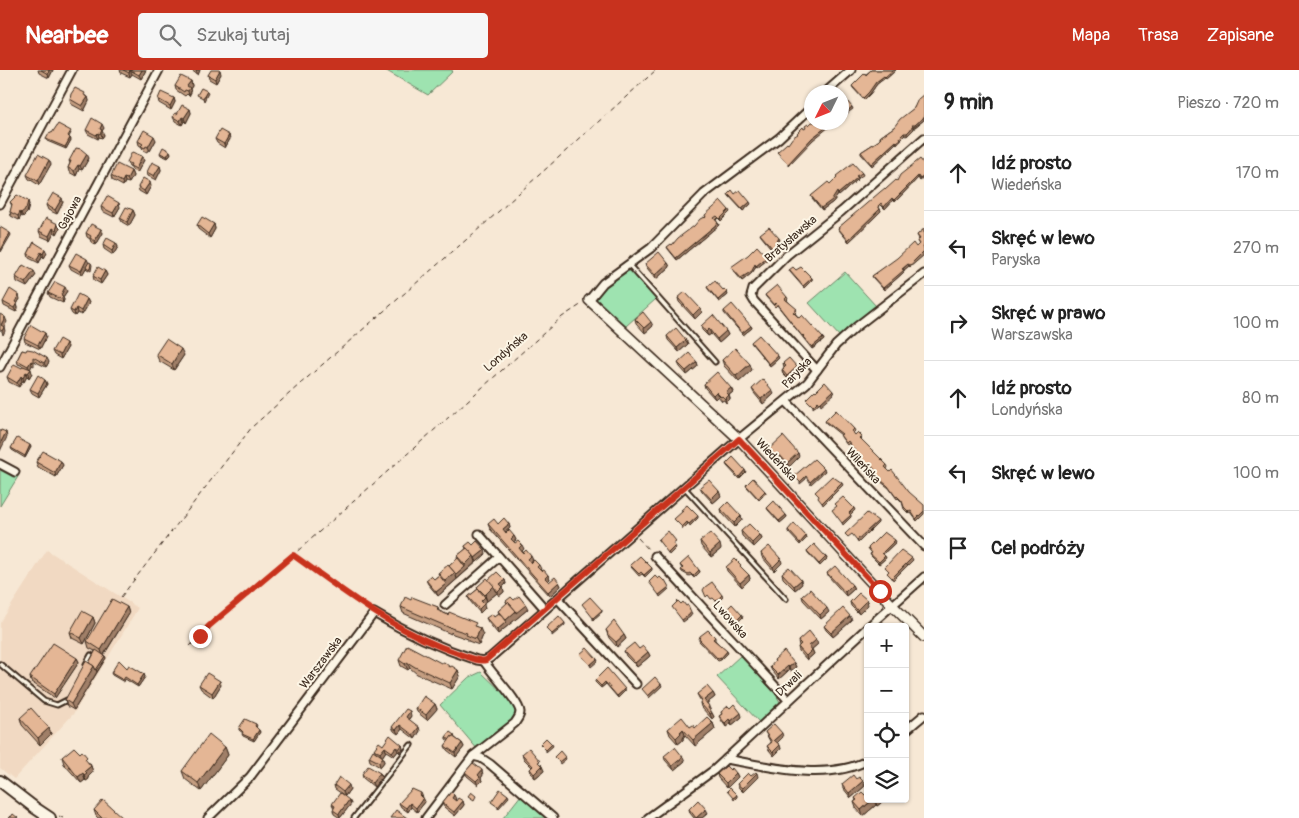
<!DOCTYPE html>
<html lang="pl">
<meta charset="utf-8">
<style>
:root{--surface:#fff;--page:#f6f6f6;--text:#222;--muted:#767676;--line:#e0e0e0;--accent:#c8321e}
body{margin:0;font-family:Pangolin,sans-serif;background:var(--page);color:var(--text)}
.controls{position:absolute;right:15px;bottom:15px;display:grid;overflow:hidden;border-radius:5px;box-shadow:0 1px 4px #0004}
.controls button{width:45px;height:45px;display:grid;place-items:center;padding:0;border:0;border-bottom:1px solid var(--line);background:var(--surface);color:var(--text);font:25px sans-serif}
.compass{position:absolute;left:804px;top:15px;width:45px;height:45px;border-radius:50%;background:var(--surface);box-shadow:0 1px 4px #0004;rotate:227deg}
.stop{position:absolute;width:15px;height:15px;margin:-11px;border:4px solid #c8321e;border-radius:50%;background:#fff}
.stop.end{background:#c8321e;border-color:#fff;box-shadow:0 1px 5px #0008}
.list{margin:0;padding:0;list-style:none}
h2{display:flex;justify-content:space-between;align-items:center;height:65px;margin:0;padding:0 20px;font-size:21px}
h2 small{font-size:16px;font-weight:400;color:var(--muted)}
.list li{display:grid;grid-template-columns:32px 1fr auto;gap:15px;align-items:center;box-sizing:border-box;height:75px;padding:0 20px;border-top:1px solid var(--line)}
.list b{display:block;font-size:19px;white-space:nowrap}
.list p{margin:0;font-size:16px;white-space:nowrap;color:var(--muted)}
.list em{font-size:16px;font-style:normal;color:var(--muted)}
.icon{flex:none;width:28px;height:28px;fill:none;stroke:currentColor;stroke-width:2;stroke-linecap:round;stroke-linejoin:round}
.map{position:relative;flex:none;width:924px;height:748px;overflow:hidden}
header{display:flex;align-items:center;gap:30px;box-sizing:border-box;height:70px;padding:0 25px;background:var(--accent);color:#fff}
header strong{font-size:24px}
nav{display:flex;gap:28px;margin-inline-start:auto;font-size:18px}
.search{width:350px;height:45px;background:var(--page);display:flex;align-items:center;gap:12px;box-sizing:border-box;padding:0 18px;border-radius:5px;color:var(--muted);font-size:19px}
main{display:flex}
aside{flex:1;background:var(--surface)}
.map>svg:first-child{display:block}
</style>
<header>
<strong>Nearbee</strong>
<div class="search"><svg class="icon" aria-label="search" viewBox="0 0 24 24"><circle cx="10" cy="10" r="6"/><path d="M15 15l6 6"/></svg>Szukaj tutaj</div>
<nav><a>Mapa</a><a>Trasa</a><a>Zapisane</a></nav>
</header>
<main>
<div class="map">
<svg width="924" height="748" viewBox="0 0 924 748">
<rect width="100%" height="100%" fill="#f7e8d5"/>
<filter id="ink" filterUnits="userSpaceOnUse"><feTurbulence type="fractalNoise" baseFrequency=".02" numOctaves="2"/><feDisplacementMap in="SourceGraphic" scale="10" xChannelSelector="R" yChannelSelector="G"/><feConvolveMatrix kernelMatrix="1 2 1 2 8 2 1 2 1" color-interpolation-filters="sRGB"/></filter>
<g filter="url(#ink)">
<polygon fill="#f1d9c2" points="47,480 138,538 74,643 14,709 0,698 0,553"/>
<g fill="#9ee3b0" stroke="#6c8667">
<polygon points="385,0 451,0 453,1 428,25"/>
<path d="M630,201L656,229L626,256L597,229C598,217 618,204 630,201Z"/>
<polygon points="845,202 876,236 840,267 809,233"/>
<polygon points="0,400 13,407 19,405 0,436"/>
<polygon points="740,586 775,623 780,632 759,652 717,607"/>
<polygon points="481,602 502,622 514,637 515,642 513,650 478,680 440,635 468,608"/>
<polygon points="521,725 547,748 503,748"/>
</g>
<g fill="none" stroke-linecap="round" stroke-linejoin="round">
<g stroke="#3b2a1e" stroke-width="7">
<g id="service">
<polyline points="629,195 715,292"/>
<polyline points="684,417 786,529"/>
<polyline points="0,594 44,631 57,635 67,630"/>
<polyline points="86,594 91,585"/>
<polyline points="354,748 411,675"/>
</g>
</g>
<g stroke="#3b2a1e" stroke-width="11">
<g id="minor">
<polyline points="826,22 851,0"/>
<polyline points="0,134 72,0"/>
<polyline points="589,230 603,213 651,178 704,124 779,68 812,37"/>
<polyline points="0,297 159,0"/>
<polyline points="817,300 754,231 751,226 753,219 787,185 842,141 924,68"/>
<polyline points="786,331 924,476"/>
<polyline points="0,394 15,402"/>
<polyline points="479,464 545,539"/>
<polyline points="655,486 788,630"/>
<polyline points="558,529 636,614"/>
<polyline points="445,535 499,487"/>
<polyline points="868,557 924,507"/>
<polyline points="484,591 490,588 739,369 807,313 836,275 856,257 924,204"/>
<polyline points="905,661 924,645"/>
<path d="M473,686L515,653C517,649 520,647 520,642C519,631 491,603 484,591"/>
<polyline points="726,689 868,557"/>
<path d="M208,748L250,707L374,543C407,563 440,578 477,590L484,591"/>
<polyline points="426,748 473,686 481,688 490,694 553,748"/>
<path d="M648,748L714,700L726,689C769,697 828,712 868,690"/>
</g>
</g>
<g stroke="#3b2a1e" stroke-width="12">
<polyline id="tertiary" points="589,230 739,369 892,535 924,567"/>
</g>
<g stroke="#3b2a1e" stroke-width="14">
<polyline id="secondary" points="0,711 35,738 50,748"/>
</g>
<g stroke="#3b2a1e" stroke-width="1" stroke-dasharray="5 4" stroke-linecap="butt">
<polyline points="638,468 649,480"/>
<polyline points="294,486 368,538"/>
<polyline points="121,527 252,357 300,314 489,150 656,0"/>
<polyline points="190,576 209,556 293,485 562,247 582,234"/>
<polyline points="59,746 63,748"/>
</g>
<use href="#service" stroke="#fcf5e5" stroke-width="3"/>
<use href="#minor" stroke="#fcf5e5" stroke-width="7"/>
<use href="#tertiary" stroke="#fcf5e5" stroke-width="9"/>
<use href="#secondary" stroke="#fcf5e5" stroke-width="10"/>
</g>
<g fill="#c49d80" stroke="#3b2a1e">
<polygon points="38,0 53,0 49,8 39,3"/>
<polygon points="120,0 146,0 141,9 132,4 130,7 121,3"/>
<polygon points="191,0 200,0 198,5"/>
<polygon points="871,0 896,0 886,9 885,8 877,14 870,24 864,30 853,18 852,16"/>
<polygon points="221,4 216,13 209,9 208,5"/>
<polygon points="191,11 192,16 190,19 191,22 189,26 187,24 185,26 176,20 175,16"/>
<polygon points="924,24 924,50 915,57 914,57 914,59 907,66 905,65 901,69 901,71 897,74 896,73 872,96 861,84 861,82 878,71 880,69 880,67 894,57 914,38"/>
<polygon points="86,26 88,27 89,31 84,41 71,34 70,29"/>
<polygon points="174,28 175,32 171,40 159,33 158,29"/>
<polygon points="190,39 191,43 186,53 184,51 182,55 175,51 173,47 177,44"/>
<polygon points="104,58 102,61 104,65 102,68 99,67 98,69 88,64 86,60"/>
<polygon points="52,63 71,63 69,67 71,70 66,79 47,71 46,69"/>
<polygon points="229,65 230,69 225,78 217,73 215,69"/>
<polygon points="156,70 150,81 148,80 147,82 143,80 142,77 139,75 138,71"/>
<polygon points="160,83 171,83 168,88 161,85"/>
<polygon points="89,88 82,100 79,99 76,106 69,102 68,98 70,93 69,91"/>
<polygon points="144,90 137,103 132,100 131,97 129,96 127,92"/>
<polygon points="51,94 39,115 29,109 27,105"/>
<polygon points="924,94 920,111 918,108 895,132 893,130 885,139 881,135 879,137 881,141 849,172 839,160 838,158 897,111"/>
<polygon points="160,96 161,100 156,110 148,106 147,102"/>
<polygon points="131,101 133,106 129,113 125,112 123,116 112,110 111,106"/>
<polygon points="862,103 863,105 858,108 858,109 839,126 838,125 833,132 822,140 812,128 811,126 830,114"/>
<polygon points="151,116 146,125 139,121 138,117"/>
<polygon points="728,124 751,134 743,141 729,126"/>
<polygon points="28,131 29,135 27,143 23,147 21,146 19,150 11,146 10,142 12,136 10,132"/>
<polygon points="63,132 57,144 48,140 46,135"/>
<polygon points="101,137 120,137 114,147 102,141"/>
<polygon points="133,140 135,145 129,156 122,152 120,148"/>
<polygon points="730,142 721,151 718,148 716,150 719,155 677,190 668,179 667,177 672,175 705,148 706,147 705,145"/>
<polygon points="58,154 60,158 57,164 54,162 50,170 41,166 39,161"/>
<polygon points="214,154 215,159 210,168 198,159 197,155"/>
<polygon points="101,159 103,163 96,175 91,172 90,169 87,167 86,163"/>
<polygon points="924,159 924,184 910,197 909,196 904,200 904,202 884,220 873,208 872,206 919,175 917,171 919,169 917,165"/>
<polygon points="760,164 780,170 776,175 778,179 774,182 761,166"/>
<polygon points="34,172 47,183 44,188 42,186 39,193 29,188 28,184"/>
<polygon points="116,173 118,177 113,185 104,179 103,175"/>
<polygon points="767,190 757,198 756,197 752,203 742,211 732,199 731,197"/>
<polygon points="91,193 92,195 91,201 87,199 86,198 82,205 71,199 69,195"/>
<polygon points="668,193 670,197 656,209 647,198 645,194"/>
<polygon points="789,200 796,200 812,208 812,210 804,218 790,202"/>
<polygon points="105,201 107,205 101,214 94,210 93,206"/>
<polygon points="36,205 27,217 17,212 16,207"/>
<polygon points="707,217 723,220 728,225 719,232 708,219"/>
<polygon points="67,221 63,227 64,230 63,233 50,227 48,223"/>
<polygon points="765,225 787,227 788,229 787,230 797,241 795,243 799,248 823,268 824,270 812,279 777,235 775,237 766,227"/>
<polygon points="678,228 700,238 702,242 695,249 679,232"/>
<polygon points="20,229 17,234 18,238 16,242 4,236 3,232"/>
<polygon points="87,229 89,233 82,245 77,243 75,246 72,244 70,240"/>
<polygon points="724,241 751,256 752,258 743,265 724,243"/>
<polygon points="635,249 653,256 645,263 636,253"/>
<polygon points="701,256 726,261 728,265 719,273 711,264 708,266 702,260"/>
<polygon points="45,263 46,267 40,279 25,272 24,268"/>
<polygon points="667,266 686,270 688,274 679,282 668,270"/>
<polygon points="751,272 779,288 770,296 752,274"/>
<polygon points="66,273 68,277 61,289 54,285 52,281"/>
<polygon points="22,280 49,292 46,297 34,291 34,296 32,295 30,299 32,303 29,308 27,306 24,312 22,311 19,317 9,312 7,307 22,298 23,296 18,294 17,290"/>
<polygon points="156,284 184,285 174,300 159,291"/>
<polygon points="722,290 752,300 739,312 724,296"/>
<polygon points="697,292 698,296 687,305 680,297 678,293"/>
<polygon points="783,293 799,301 789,310 783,304 782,300 784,297"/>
<polygon points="45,310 47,314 39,327 32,323 30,319"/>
<polygon points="704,314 731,318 733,322 729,325 730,329 726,333 724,330 722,331 718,326 715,329 705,318"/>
<polygon points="752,319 774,324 763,334 754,323"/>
<polygon points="825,351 854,359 855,361 853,363 855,365 862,368 861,369 887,395 888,397 887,399 909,422 917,451 911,443 909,444 904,439 902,432 898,428 897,429 889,418 876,408 876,405 874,401 874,400 870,396 869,397 863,393 849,373 847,375 841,367 841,365 826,353"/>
<polygon points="31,377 25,388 12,380 11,378"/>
<polygon points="769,379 798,383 799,387 789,397 780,387 776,390 770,383"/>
<polygon points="36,392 63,395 56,407 38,397"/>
<polygon points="726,394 746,402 739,409 727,396"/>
<polygon points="746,415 765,421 766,423 759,430 747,417"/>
<polygon points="700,417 721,426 713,433 702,421"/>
<polygon points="767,438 786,445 787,447 780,453 768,440"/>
<polygon points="721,439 741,446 742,450 735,457 722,443"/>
<polygon points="488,454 509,454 510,458 505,462 514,466 516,470 513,472 524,479 522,481 533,490 531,492 531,493 539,495 541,499 540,500 541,501 548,505 550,509 548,511 549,512 559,512 561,516 550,526 490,459"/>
<polygon points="788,460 806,466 807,468 800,475 788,462"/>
<polygon points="741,461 760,465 762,469 754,477 742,466"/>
<polygon points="700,471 721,479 711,487 701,476"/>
<polygon points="896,472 883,484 886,488 879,494 871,486 870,484 872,483 868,478"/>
<polygon points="473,475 486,484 438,526 428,514 426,510 434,509 439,505 438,503 449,496 458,488 457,486 466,479 465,476"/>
<polygon points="807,481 826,487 827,489 820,496 808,483"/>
<polygon points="761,483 782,493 774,501 762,487"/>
<polygon points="630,495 652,500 645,507 642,504 639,506 631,497"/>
<polygon points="680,495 699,500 700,502 694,508 691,505 689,506 682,502 681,500 682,499"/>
<polygon points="726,497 743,499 749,505 750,509 742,517 727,501"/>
<polygon points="782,503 802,514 795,520 783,508"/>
<polygon points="827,503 852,515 854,519 846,526 829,507"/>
<polygon points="488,510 505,510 506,514 503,517 504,522 499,526 497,523 487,531 483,534 485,538 480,543 470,531 468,527 478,519 477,517"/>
<polygon points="802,526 829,542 821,549 803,530"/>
<polygon points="411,530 438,537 439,541 477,557 483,565 479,575 468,571 468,569 453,564 451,562 451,564 403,543 401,537"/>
<polygon points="514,530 528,539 498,564 488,552 486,548 494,547 499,543 498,541 507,534 506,531"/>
<polygon points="850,532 868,535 859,544 851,536"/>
<polygon points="127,537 129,544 104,585 106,588 74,640 67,636 65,630 89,593 95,581 89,578 87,571"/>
<polygon points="93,547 95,553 84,574 72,568 70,562"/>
<polygon points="852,550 833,567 826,560 824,556"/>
<polygon points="606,560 624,565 626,569 617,577 609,568"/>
<polygon points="715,567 715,570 728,583 721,590 718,591 699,571 699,569"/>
<polygon points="798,571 818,574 812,579 814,584 807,590 799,581 798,577 799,576"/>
<polygon points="639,579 648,582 650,586 637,597 626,586 624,581"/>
<polygon points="77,588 79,592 55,628 31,612 30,607"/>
<polygon points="399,590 450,597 458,600 460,606 452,619 417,604 410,598 408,600 401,596"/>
<polygon points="774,590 794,593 796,597 790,601 789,600 779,609 772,601 770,597 775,592"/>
<polygon points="127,598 144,604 145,607 138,617 125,609 124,612 112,605 111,603"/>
<polygon points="595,610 625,619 625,621 618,628 606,614 601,618 595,612"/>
<polygon points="199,615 221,615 213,628 201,619"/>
<polygon points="713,623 715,627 707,633 714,647 712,649 701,637 700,633 701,631 699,628 697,624"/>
<polygon points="435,634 437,639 427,650 417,642 416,638"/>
<polygon points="730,638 742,647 732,655 731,653 726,657 721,650 719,646 722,644 721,642"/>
<polygon points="411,646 409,649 420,661 415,669 402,659 398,664 394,661 392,657"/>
<polygon points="20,648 49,658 51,664 40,675 22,655"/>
<polygon points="713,653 715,659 695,676 685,665 683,668 683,670 678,674 670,665 668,659 690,657 695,658"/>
<polygon points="256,654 257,656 256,657 260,662 254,671 243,666 242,664 243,663 239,660 239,658"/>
<polygon points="765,662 783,667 777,672 781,679 774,686 769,680 767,676 771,673"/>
<polygon points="454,665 455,668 462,673 464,677 456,687 447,680 445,676 449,671 446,669 446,667"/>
<polygon points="383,675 402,675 403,679 400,683 398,681 394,686 386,681 382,687 384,692 380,697 370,691 369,687 376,682 374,679"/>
<polygon points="225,677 228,685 201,721 185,709 182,701"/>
<polygon points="522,684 542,695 541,695 544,701 535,708 531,703 530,699 532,697 524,689"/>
<polygon points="664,686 685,691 674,700 665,690"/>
<polygon points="62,687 90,693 93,702 88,707 89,709 86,711 85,710 81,713 64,694"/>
<polygon points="465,702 483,705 481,708 482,711 478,715 467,706"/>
<polygon points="380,703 382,707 374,717 363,708 362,704"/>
<polygon points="736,703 738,707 727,718 718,708 717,704"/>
<polygon points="751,706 758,707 743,722 739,718 737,714"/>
<polygon points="863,711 865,716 851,728 843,718 842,714"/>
<polygon points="334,715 350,719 345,726 335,719"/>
<polygon points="421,723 425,732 417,742 411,737 408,742 401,737 399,733"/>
<polygon points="865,725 880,729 881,733 877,736 876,735 863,746 856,738 854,732 856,730 855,728"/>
<polygon points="456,729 455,730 456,731 463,731 464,735 455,746 444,737 442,733"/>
<polygon points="349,730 351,734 340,748 334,744 333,740 334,738 332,734"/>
<polygon points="689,739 708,743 702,748 694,748 690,743"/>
<polygon points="94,740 123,748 98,748 96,746"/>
</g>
<g fill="#a07f68" stroke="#3b2a1e">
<polygon points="49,0 53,0 49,8 48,4"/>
<polygon points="130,0 132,4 130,7 129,3"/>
<polygon points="142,0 146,0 141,9 139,5"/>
<polygon points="197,0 200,0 198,5 196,1"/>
<polygon points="220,0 221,4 216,13 215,9"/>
<polygon points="893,0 896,0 886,9 885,7"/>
<polygon points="884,6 885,8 877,14 870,24 864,30 863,28 876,12"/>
<polygon points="191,11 192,16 190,19 191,22 189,26 187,16"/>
<polygon points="207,21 208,23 204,31 203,28"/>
<polygon points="88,27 89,31 84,41 82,36"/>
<polygon points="174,28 175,32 171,40 170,36"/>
<polygon points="852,37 853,39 842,47 842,45"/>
<polygon points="190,39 191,43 186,53 184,48"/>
<polygon points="182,47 184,51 182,55 180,51"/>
<polygon points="924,47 924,50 915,57 915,55"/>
<polygon points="102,54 104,58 102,61 104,65 102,68 100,59"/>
<polygon points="829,55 829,57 813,70 788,96 788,94 812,68"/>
<polygon points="913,56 914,59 907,66 907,63"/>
<polygon points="98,63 99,67 98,69 96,65"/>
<polygon points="904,63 905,65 901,69 901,71 897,74 897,72 900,67"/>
<polygon points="229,65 230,69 225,78 224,74"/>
<polygon points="154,66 156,70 150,81 148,77"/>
<polygon points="70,68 71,70 66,79 65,77"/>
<polygon points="896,71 896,73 872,96 871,94"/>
<polygon points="170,81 171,83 168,88 167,86"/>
<polygon points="87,84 89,88 82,100 80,96"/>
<polygon points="142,86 144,90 137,103 136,99"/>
<polygon points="49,90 51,94 39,115 38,111"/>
<polygon points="78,95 79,99 76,106 74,101"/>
<polygon points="160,96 161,100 156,110 154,106"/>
<polygon points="131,101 133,106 129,113 127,109"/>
<polygon points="918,106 918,108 895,132 894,130"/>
<polygon points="924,106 924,108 920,111 920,109"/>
<polygon points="858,107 858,109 839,126 838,124"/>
<polygon points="124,108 125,112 123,116 122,112"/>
<polygon points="150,112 151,116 146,125 144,121"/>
<polygon points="837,122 838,125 833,132 822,140 821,138"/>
<polygon points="62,128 63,132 57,144 55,140"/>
<polygon points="892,128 893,130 885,139 884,137"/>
<polygon points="28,131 29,135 27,143 23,147 21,143"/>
<polygon points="750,132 751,134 743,141 742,139"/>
<polygon points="119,133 120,137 114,147 113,143"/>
<polygon points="880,139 881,141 849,172 848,170"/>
<polygon points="133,140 135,145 129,156 127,152"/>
<polygon points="729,140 730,142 721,151 720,149"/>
<polygon points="20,142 21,146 19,150 18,146"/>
<polygon points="718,153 719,155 677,190 676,188"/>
<polygon points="58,154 60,158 57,164 56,160"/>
<polygon points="214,154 215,159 210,168 208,164"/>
<polygon points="53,158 54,162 50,170 49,166"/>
<polygon points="101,159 103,163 96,175 95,171"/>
<polygon points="10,163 11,165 1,182 1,180"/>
<polygon points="779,168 780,170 775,176 775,174"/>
<polygon points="116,173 118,177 113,185 112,181"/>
<polygon points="777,177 778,179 774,182 774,180"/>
<polygon points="45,179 47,183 44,188 43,184"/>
<polygon points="924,181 924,184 923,186 910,197 910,195"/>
<polygon points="41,182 42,186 39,193 37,189"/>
<polygon points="767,187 767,190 757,198 756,196"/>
<polygon points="87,189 89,193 82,205 81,201"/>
<polygon points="668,193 670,197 656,209 655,205"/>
<polygon points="755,194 756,197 752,203 742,211 741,208"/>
<polygon points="908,194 909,196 904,200 904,202 884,220 883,218"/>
<polygon points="34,201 36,205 27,217 25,213"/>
<polygon points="105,201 107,205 101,214 100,210"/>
<polygon points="812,208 812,210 804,218 803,216"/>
<polygon points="65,217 67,221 63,227 64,230 63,233 61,225"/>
<polygon points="727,222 728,225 719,232 718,230"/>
<polygon points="19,225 20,229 17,234 18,238 16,242 14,238 15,232"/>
<polygon points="87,229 89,233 82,245 81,241"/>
<polygon points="76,238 77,243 75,246 74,242"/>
<polygon points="700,238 702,242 695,249 693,245"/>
<polygon points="5,247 7,252 2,260 1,255"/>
<polygon points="651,252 653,256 645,263 644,258"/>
<polygon points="751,256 752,258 743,265 742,263"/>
<polygon points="4,257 5,261 3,265 2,261"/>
<polygon points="709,259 711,264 708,266 706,262"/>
<polygon points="726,261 728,265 719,273 717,269"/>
<polygon points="45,263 46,267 40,279 38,275"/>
<polygon points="823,268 824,270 812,279 812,277"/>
<polygon points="686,270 688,274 679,282 677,278"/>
<polygon points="66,273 68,277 61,289 60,285"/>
<polygon points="181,279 184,285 174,300 172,294"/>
<polygon points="778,286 779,288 770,296 769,294"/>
<polygon points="47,288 49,292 46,297 44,293"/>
<polygon points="31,291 32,295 30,300 28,296"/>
<polygon points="697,292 698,296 687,305 686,301"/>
<polygon points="750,294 752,300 739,312 736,306"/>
<polygon points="797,297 799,301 789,310 787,306"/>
<polygon points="31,299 32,303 29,308 28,303"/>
<polygon points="26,302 27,306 24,312 23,308"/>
<polygon points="21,306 22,311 19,317 17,313"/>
<polygon points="45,310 47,314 39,327 38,323"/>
<polygon points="731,318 733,322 729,325 730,329 726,333 725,329 726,322"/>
<polygon points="772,320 774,324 763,334 761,329"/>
<polygon points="833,321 834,324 821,335 820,333"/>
<polygon points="716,322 718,326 715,329 713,325"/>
<polygon points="818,331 819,333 813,338 813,336"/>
<polygon points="6,362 7,367 0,381 0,374"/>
<polygon points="30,375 31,377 25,388 25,386"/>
<polygon points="778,383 780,387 776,390 775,386"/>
<polygon points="798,383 799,387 789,397 787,393"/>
<polygon points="61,391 63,395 56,407 55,403"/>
<polygon points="824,399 825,401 811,414 810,412"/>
<polygon points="745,400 746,402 739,409 739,407"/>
<polygon points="806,406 806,409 800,414 800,412"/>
<polygon points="842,413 843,415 823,435 822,433"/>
<polygon points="719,421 721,426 713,433 711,429"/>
<polygon points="765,421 766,423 759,430 758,428"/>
<polygon points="854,438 855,440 850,445 849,443"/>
<polygon points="924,441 924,444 917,451 916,449"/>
<polygon points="786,445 787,447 780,453 779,451"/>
<polygon points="851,445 851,447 843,455 842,453"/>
<polygon points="698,446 698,448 690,456 689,454"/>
<polygon points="741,446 742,450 735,457 734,453"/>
<polygon points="878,451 878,453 858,473 857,470"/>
<polygon points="687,452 688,454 683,459 682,457"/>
<polygon points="509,454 510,458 504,463 503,459"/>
<polygon points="760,465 762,469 754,477 752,473"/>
<polygon points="514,466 516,470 512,473 511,469"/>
<polygon points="806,466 807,468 800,475 800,473"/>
<polygon points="895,470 896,472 882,485 882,483"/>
<polygon points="720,474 721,479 711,487 710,483"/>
<polygon points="522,475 524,479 520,483 519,478"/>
<polygon points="675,476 676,478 669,485 668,483"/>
<polygon points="485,480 486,484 477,492 475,488"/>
<polygon points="474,486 476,492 457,509 456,505 465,497 465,495"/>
<polygon points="531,486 533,490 529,493 528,489"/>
<polygon points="885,486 886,488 879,494 879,492"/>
<polygon points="826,487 827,489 820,496 819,494"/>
<polygon points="912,488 913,490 893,510 892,508"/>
<polygon points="781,489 782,493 774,501 773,497"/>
<polygon points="652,498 652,500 645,507 644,505"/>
<polygon points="699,500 700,502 694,508 693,506"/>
<polygon points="455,503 457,509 438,526 436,522 446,514 445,511"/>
<polygon points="548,505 550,509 547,512 545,508"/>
<polygon points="749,505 750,509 742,517 740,513"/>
<polygon points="505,510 506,514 501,518 500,514"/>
<polygon points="801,510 802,514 795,520 794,516"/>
<polygon points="559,512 561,516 550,526 548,522"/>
<polygon points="852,515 854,519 846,526 845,522"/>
<polygon points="494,516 497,523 487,531 485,525"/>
<polygon points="503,517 504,522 499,526 498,522"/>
<polygon points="669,517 669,519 660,527 659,525"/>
<polygon points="722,525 723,527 717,533 716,531"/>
<polygon points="485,527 487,531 482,535 481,531"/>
<polygon points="867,530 868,535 859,544 857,540"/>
<polygon points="484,534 485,538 480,543 479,539"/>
<polygon points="526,535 528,539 498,564 497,560 506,552 506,550 516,541"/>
<polygon points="127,537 129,544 103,586 101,580"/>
<polygon points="827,538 829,542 821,549 820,545"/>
<polygon points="602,540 602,542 593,550 593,548"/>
<polygon points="691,542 692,544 690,547 683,552 682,550"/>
<polygon points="742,545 743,547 734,556 733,554"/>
<polygon points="850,546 852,550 833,567 831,563"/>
<polygon points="93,547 95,553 84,574 81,568"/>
<polygon points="565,553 565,555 552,566 552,564"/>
<polygon points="480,558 483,565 479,575 476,569"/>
<polygon points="624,565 626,569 617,577 616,572"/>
<polygon points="816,570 818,574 811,580 809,576"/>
<polygon points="812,580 814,584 807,590 806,586"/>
<polygon points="727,581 728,583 721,590 721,588"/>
<polygon points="648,582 650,586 637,597 635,593"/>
<polygon points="105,586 106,588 97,602 96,600"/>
<polygon points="77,588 79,592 55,628 54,624"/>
<polygon points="597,589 598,591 591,597 590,595"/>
<polygon points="407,592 410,598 408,600 405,594"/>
<polygon points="794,593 796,597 790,601 789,597"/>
<polygon points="94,596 97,602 74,640 71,634"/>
<polygon points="788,596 789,600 779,609 778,605"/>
<polygon points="458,600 460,606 452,619 450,613"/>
<polygon points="144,604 145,607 138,617 137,615"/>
<polygon points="220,611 221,615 213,628 212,623"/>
<polygon points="605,612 606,614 601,618 601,616"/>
<polygon points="661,614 662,616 649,628 648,626"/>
<polygon points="625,619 625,621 618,628 617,626"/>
<polygon points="713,623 715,627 706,634 704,630"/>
<polygon points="435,634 437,639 427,650 426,645"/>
<polygon points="410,641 411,646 407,651 406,647"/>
<polygon points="712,643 714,647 712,649 710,644"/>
<polygon points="741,643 742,647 732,655 731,651"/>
<polygon points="729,649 731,653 726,657 725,653"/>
<polygon points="713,653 715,659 695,676 693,670"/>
<polygon points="400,655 402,659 398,664 396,660"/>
<polygon points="419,657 420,661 415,669 413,665"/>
<polygon points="49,658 51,664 40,675 38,668"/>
<polygon points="683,659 685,665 683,668 683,670 678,674 676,668"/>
<polygon points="259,660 260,662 254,671 253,669"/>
<polygon points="782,663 783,667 776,674 774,670"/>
<polygon points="462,673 464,677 456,687 455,683"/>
<polygon points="552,674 553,676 546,682 546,680"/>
<polygon points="402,675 403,679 400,683 399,679"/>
<polygon points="780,675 781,679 774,686 773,682"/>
<polygon points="225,677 228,685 201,721 198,713"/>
<polygon points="385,677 386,681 382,687 380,683"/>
<polygon points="396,677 398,681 394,686 392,682"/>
<polygon points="383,687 384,692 380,697 379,692"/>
<polygon points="565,687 566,689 560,694 559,692"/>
<polygon points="683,687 685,691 674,700 672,696"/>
<polygon points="91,696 93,702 88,707 89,709 86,711 84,705 85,701"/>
<polygon points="542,696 544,701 535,708 534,704"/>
<polygon points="482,700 483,705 481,708 482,711 478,715 476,711 478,705"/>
<polygon points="83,703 85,710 81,713 78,707"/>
<polygon points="380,703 382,707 374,717 372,713"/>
<polygon points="736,703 738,707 727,718 726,713"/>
<polygon points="757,703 758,707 743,722 742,718"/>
<polygon points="863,711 865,716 851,728 849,723"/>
<polygon points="349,715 350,719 345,726 343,722"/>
<polygon points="454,725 456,729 453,732 452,728"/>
<polygon points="508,725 509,727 498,739 498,737"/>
<polygon points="737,725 737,727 734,730 733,728"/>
<polygon points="423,728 425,732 417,742 416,738"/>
<polygon points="874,729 876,735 863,746 861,740"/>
<polygon points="876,729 880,729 881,733 877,736 875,730"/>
<polygon points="349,730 351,734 340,748 339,744"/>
<polygon points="463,731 464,735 455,746 454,742"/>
<polygon points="410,733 411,737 408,742 406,738"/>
<polygon points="706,739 708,743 702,748 696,748"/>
</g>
<g fill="#e4b695" stroke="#3b2a1e">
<polygon points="41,0 49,0 48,4"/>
<polygon points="123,0 130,0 129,3"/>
<polygon points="130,0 142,0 139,5"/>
<polygon points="211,0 220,0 215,9 208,5"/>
<polygon points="871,0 893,0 885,7 884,6 876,12 869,22 863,28 852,16 865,3 866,5"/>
<polygon points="181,6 191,11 187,16 190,18 188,21 185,20 184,22 175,16"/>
<polygon points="75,18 85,23 84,25 88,27 82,36 70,29 71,24"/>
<polygon points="201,18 207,21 203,28 197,25"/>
<polygon points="161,22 174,28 170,36 158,29"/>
<polygon points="924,24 924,47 915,55 912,55 913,56 910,60 907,63 904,63 900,67 901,69 897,72 896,71 871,94 861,82 878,71 881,68 880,67 894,57 900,49 914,38 918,29"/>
<polygon points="842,25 852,37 842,45"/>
<polygon points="182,35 190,39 184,48 182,47 180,51 173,47 175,43 177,44"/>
<polygon points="92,48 102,54 100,59 102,60 100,64 98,63 96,65 86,60"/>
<polygon points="812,52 827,52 829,55 812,68 788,94 777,82 787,73 788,74 793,67 798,64 797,63 803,57 804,59 806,58 805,56 808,54 809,55"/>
<polygon points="58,54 71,61 68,66 70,68 65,77 46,69 50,62 52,63"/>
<polygon points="144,60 154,66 148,77 146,76 145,78 141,76 143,74 138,71"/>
<polygon points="220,60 229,65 224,74 215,69"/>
<polygon points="163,77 170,81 167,86 160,83"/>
<polygon points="76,78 81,79 87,84 80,96 78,95 74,101 68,98 71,91 69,91"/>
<polygon points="132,82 142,86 136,99 130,96 131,94 127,92"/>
<polygon points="38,84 49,90 38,111 27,105"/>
<polygon points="920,89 924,94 924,106 920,109 918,106 894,130 892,128 884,137 881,133 878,136 880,139 848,170 838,158 880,122 885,118 886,119 896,110 897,111 900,105"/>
<polygon points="152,92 160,96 154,106 147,102"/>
<polygon points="853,93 862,103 856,106 858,107 838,124 837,122 832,130 821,138 811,126 828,112 830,114 837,107 836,106"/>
<polygon points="117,94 131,101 127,109 124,108 122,112 111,106"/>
<polygon points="143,108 150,112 144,121 138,117"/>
<polygon points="732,120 735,124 740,120 750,132 742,139 728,124"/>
<polygon points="53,123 62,128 55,140 46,135"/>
<polygon points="17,125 28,131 26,139 21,143 20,142 18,146 10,142 12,134 10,132"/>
<polygon points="107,126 119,133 113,143 101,137"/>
<polygon points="721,131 729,140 720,149 717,146 714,148 718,153 676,188 667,177 671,174 672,175 678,168 694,156 700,149 704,147 705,148 706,147 705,145"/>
<polygon points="126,137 133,140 127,152 120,148"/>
<polygon points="202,147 214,154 208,164 197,155"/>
<polygon points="46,148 58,154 56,160 53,158 49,166 39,161"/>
<polygon points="91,154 101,159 95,171 90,168 91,166 86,163"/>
<polygon points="0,157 10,163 1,180 0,180"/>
<polygon points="769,157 779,168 775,174 777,177 774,180 760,164"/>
<polygon points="924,159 924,176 923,177 924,179 924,181 910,195 908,194 902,199 904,200 883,218 872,206 897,188 913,173 916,177 919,174 917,171 920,169 917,165"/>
<polygon points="107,168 116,173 112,181 103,175"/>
<polygon points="34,172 45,179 43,184 41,182 37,189 28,184"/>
<polygon points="757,176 767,187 756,196 755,194 752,201 741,208 731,197 748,185"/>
<polygon points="659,182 668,193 655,205 645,194"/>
<polygon points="76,183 87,189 81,201 69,195"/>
<polygon points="89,192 91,193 90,199 86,197"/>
<polygon points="23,195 34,201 25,213 16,207"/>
<polygon points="98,197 105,201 100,210 93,206"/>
<polygon points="793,197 796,200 801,197 812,208 803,216 789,200"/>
<polygon points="715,211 723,220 724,219 727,222 718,230 707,217"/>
<polygon points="55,212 65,217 61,225 63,226 61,229 48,223"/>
<polygon points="777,215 787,227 785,229 797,239 793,242 799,248 802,245 823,268 812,277 803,267 804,266 803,265 802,266 776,233 774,235 765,225"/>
<polygon points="10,219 19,225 15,232 17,233 14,238 3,232"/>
<polygon points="685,222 700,238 693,245 678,228"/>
<polygon points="78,224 87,229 81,241 76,238 74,242 70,240"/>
<polygon points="732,234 751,256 742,263 724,241"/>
<polygon points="643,242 651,252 644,258 635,249"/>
<polygon points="0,244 5,247 1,255 4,257 2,261 0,260"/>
<polygon points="713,245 726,261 717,269 709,259 706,262 701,256"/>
<polygon points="31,255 45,263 38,275 24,268"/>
<polygon points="676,258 686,270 677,278 667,266"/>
<polygon points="759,265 778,286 769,294 751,272"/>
<polygon points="59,269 66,273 60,285 52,281"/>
<polygon points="166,269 181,279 172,294 156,284"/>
<polygon points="735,278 750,294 736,306 722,290"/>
<polygon points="27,279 33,280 47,288 44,293 33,287 33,292 31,291 28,296 17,290 22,280 26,281"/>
<polygon points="689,283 697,292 686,301 678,293"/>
<polygon points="789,288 797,297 787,306 782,300 786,296 783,293"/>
<polygon points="14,294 22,298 23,296 31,299 28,303 26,302 23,308 21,306 17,313 7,307"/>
<polygon points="717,302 731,318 726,322 729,325 725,329 722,326 721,327 716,322 713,325 704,314"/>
<polygon points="38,305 45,310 38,323 30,319"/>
<polygon points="763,309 772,320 761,329 752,319"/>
<polygon points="825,312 833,321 820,333 818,331 813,336 806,329 815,320 816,321"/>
<polygon points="836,340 854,359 852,361 855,365 858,362 862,366 860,368 887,395 885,397 890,402 892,400 909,422 924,435 924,441 916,449 911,441 909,442 904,437 902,431 897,426 896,427 888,416 876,406 877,405 874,401 875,400 870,394 868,395 862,391 848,371 846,373 840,365 842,364 825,351"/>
<polygon points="1,360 6,362 0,374 0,362"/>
<polygon points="783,366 798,383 787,393 778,383 775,386 769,379"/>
<polygon points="17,368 30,375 25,386 11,378"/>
<polygon points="43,381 61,391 55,403 36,392"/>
<polygon points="733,387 745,400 739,407 726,394"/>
<polygon points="814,389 824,399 810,412 806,406 800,412 794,406"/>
<polygon points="832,406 842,413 822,433 818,428 819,426 815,422"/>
<polygon points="753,408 765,421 758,428 746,415"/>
<polygon points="709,410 719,421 711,429 700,417"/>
<polygon points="843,427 854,438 849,443 851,445 842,453 832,440 837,436 835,434"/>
<polygon points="774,431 786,445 779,451 767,438"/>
<polygon points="728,432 741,446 734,453 721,439"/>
<polygon points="687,435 698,446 689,454 687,452 682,457 674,449 683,441 681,440"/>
<polygon points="867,443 878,451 857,470 852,464 848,467 845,464"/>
<polygon points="504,448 509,454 503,459 506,463 509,460 514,466 511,469 515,473 518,471 522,475 519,478 523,483 526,480 531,486 528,489 531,493 534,490 539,495 537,497 541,501 544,500 548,505 545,508 549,512 555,507 559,512 548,522 488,454 494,449 498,454"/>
<polygon points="794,453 806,466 800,473 788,460"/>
<polygon points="749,454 760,465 752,473 741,461"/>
<polygon points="668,461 676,471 673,473 675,476 668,483 658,470"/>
<polygon points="884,462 895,470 882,483 885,486 879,492 870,484 872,483 868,478"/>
<polygon points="710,463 720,474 710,483 700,471"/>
<polygon points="477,471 485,480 475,488 474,486 467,478 466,478 465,476 470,472 473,475"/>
<polygon points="814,474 826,487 819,494 807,481"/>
<polygon points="769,476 781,489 773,497 761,483"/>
<polygon points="467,478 474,486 465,495 457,486"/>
<polygon points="901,480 912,488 892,508 887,503 889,501 885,497"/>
<polygon points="640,486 652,498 644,505 641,502 639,504 630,495"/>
<polygon points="689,487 699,500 693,506 690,503 688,504 681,500 683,498 680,495"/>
<polygon points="458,488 465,497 456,505 455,503 449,496"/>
<polygon points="735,489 741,495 740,496 749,505 740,513 726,497"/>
<polygon points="448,495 455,503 445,511 438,503"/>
<polygon points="835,496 852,515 845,522 827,503"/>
<polygon points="789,497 801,510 794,516 782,503"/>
<polygon points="497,502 505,510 500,514 503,517 498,522 488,510"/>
<polygon points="439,505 446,514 436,522 426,510 431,506 434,509"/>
<polygon points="655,506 658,509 660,507 664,511 665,510 669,517 659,525 649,512"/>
<polygon points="487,508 494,516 485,525 477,517"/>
<polygon points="712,512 722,525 716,531 713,528 711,529 708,525 706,527 703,520 705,517"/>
<polygon points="478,519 485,527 481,531 484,534 479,539 468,527"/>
<polygon points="810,519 827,538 820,545 802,526"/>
<polygon points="859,523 867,530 857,540 850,532"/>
<polygon points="519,526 526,535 516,543 516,541 508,532 507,533 506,531 511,527 514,530"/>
<polygon points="405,527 411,530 412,527 438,537 437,540 448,545 449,542 476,553 474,556 480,558 476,569 466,565 467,563 451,558 449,556 448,557 401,537"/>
<polygon points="590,527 602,540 593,548 582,534"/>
<polygon points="112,529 127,537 101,580 87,571"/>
<polygon points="678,531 681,534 683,532 686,536 688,535 691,542 689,545 682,550 672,537"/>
<polygon points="508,532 516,541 506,550 498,541"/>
<polygon points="732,534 742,545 733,554 723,543"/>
<polygon points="843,538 850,546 831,563 824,556"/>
<polygon points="82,541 93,547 81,568 70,562"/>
<polygon points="499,543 506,552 497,560 486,548 492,544 494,547"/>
<polygon points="559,546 565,553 552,564 546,558"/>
<polygon points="614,551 624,565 616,572 607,564 608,563 606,560"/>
<polygon points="708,560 715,567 713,569 727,581 721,588 718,589 699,569 700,566"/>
<polygon points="809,561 816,570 809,576 812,580 806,586 798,577 801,574 798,571"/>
<polygon points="53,573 77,588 54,624 30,607"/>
<polygon points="634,573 639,579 643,576 648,582 635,593 624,581"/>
<polygon points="407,575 441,593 444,592 450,597 452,596 458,600 450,613 415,597 407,592 405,594 399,590"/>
<polygon points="587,578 597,589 590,595 580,584"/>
<polygon points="96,580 105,586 96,600 94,596 89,593"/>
<polygon points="784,581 794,593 789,597 788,596 778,605 770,597 775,591 774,590"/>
<polygon points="119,590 127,598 129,595 144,604 137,615 125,607 123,610 111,603"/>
<polygon points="86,591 94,596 71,634 65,630"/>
<polygon points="607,598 625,619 617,626 605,612 601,616 595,610"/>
<polygon points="207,603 220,611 212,623 199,615"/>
<polygon points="655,607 661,614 648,626 642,619"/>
<polygon points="707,616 713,623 704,630 709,636 708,638 712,643 710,644 700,633 702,630 697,624"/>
<polygon points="424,626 435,634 426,645 416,638"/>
<polygon points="734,634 741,643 731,651 729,649 725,653 719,646 722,644 721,642 728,636 730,638"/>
<polygon points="31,638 49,658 38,668 20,648"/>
<polygon points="406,639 410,641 406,647 419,657 413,665 400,655 396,660 392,657"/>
<polygon points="682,647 690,657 693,655 695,658 707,647 713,653 693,670 683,659 680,662 681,663 676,668 668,659"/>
<polygon points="245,649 256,654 255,656 259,660 253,669 242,664 243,662 239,658"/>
<polygon points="774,654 782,663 774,670 780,675 773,682 767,676 772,672 765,662"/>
<polygon points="450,662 454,665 453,667 452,666 450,670 446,667"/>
<polygon points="209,664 225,677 198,713 182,701"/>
<polygon points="390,665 402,675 399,679 396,677 392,682 385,677 380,683 374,679 379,672 383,675"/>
<polygon points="452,666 462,673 455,683 445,676"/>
<polygon points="546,668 552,674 546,680 540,674"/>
<polygon points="74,677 80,683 82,681 87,687 85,689 91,696 85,701 87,703 84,705 83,703 78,707 62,687"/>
<polygon points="675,677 683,687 672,696 664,686"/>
<polygon points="529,678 540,691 538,692 542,696 534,704 530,699 533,696 522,684"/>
<polygon points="373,680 383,687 379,692 369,687"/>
<polygon points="560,681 565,687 559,692 554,687"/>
<polygon points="473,693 482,700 478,705 480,707 476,711 465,702"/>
<polygon points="368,696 380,703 372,713 362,704"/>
<polygon points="726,696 730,700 732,698 736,703 726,713 717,704"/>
<polygon points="756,702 757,703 742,718 737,714 748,703 751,706"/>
<polygon points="853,705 856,709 859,707 863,711 849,723 842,714"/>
<polygon points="339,707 349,715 343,722 334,715"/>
<polygon points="730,718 737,725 733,728 727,721"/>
<polygon points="412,719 421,723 420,725 423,728 416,738 410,733 406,738 399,733"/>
<polygon points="500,719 508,725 498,737 491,732"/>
<polygon points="451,722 454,725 452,728 456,731 458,728 463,731 454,742 442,733"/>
<polygon points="471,722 476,726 474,730 468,726"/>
<polygon points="862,722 865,725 868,722 868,729 873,729 861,740 854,732 857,730 855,728"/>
<polygon points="340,723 349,730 339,744 333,740 335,736 332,734"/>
<polygon points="103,730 123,748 102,748 94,740"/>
<polygon points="698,730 706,739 696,748 689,739"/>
<polygon points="396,740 407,748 390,748"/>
<polygon points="13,744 18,748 8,748 10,746 11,747"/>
</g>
</g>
<g fill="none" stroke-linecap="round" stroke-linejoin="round" filter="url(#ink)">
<path stroke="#c8321e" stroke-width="6" d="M200,566L209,556L293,485C348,524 396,563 460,584C468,587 478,592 486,590L739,369L880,521"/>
</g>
<g text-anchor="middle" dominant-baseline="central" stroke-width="4" stroke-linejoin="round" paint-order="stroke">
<g font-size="12" fill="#3b2a1e" stroke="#fcf5e5">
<text transform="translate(70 143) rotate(-62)">Gajowa</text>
<text transform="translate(791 169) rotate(-41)">Bratysławska</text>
<text transform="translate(506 282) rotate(-41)">Londyńska</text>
<text transform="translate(797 303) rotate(-47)">Paryska</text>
<text transform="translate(776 390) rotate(47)">Wiedeńska</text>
<text transform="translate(863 396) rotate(47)">Wileńska</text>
<text transform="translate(730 550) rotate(48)">Lwowska</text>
<text transform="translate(321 593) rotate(-53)">Warszawska</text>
<text transform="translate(789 614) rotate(-43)">Drwali</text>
</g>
</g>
</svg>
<div class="controls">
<button>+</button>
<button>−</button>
<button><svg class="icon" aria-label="locate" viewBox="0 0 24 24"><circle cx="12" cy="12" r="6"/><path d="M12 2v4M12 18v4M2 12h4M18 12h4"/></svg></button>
<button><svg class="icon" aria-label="layers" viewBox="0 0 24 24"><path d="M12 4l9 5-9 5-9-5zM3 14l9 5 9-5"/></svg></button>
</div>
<svg class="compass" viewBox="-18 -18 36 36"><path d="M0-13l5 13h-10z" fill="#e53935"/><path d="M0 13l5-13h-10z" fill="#767676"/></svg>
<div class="stop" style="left:880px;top:521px"></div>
<div class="stop end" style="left:200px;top:566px"></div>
</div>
<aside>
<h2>9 min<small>Pieszo · 720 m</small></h2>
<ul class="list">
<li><svg class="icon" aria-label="ahead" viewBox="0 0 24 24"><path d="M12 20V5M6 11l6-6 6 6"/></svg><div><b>Idź prosto</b><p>Wiedeńska</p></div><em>170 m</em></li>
<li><svg class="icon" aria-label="left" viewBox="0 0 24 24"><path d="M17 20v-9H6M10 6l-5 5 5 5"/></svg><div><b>Skręć w lewo</b><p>Paryska</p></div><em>270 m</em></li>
<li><svg class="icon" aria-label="right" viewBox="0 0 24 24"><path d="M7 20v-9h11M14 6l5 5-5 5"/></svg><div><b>Skręć w prawo</b><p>Warszawska</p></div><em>100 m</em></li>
<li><svg class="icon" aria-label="ahead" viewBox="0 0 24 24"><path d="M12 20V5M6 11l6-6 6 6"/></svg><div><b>Idź prosto</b><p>Londyńska</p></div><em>80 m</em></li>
<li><svg class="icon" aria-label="left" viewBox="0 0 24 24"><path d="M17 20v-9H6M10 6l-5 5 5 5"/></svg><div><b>Skręć w lewo</b></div><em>100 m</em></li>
<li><svg class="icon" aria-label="arrive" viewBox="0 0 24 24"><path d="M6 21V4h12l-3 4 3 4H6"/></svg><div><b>Cel podróży</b></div></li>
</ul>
</aside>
</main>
